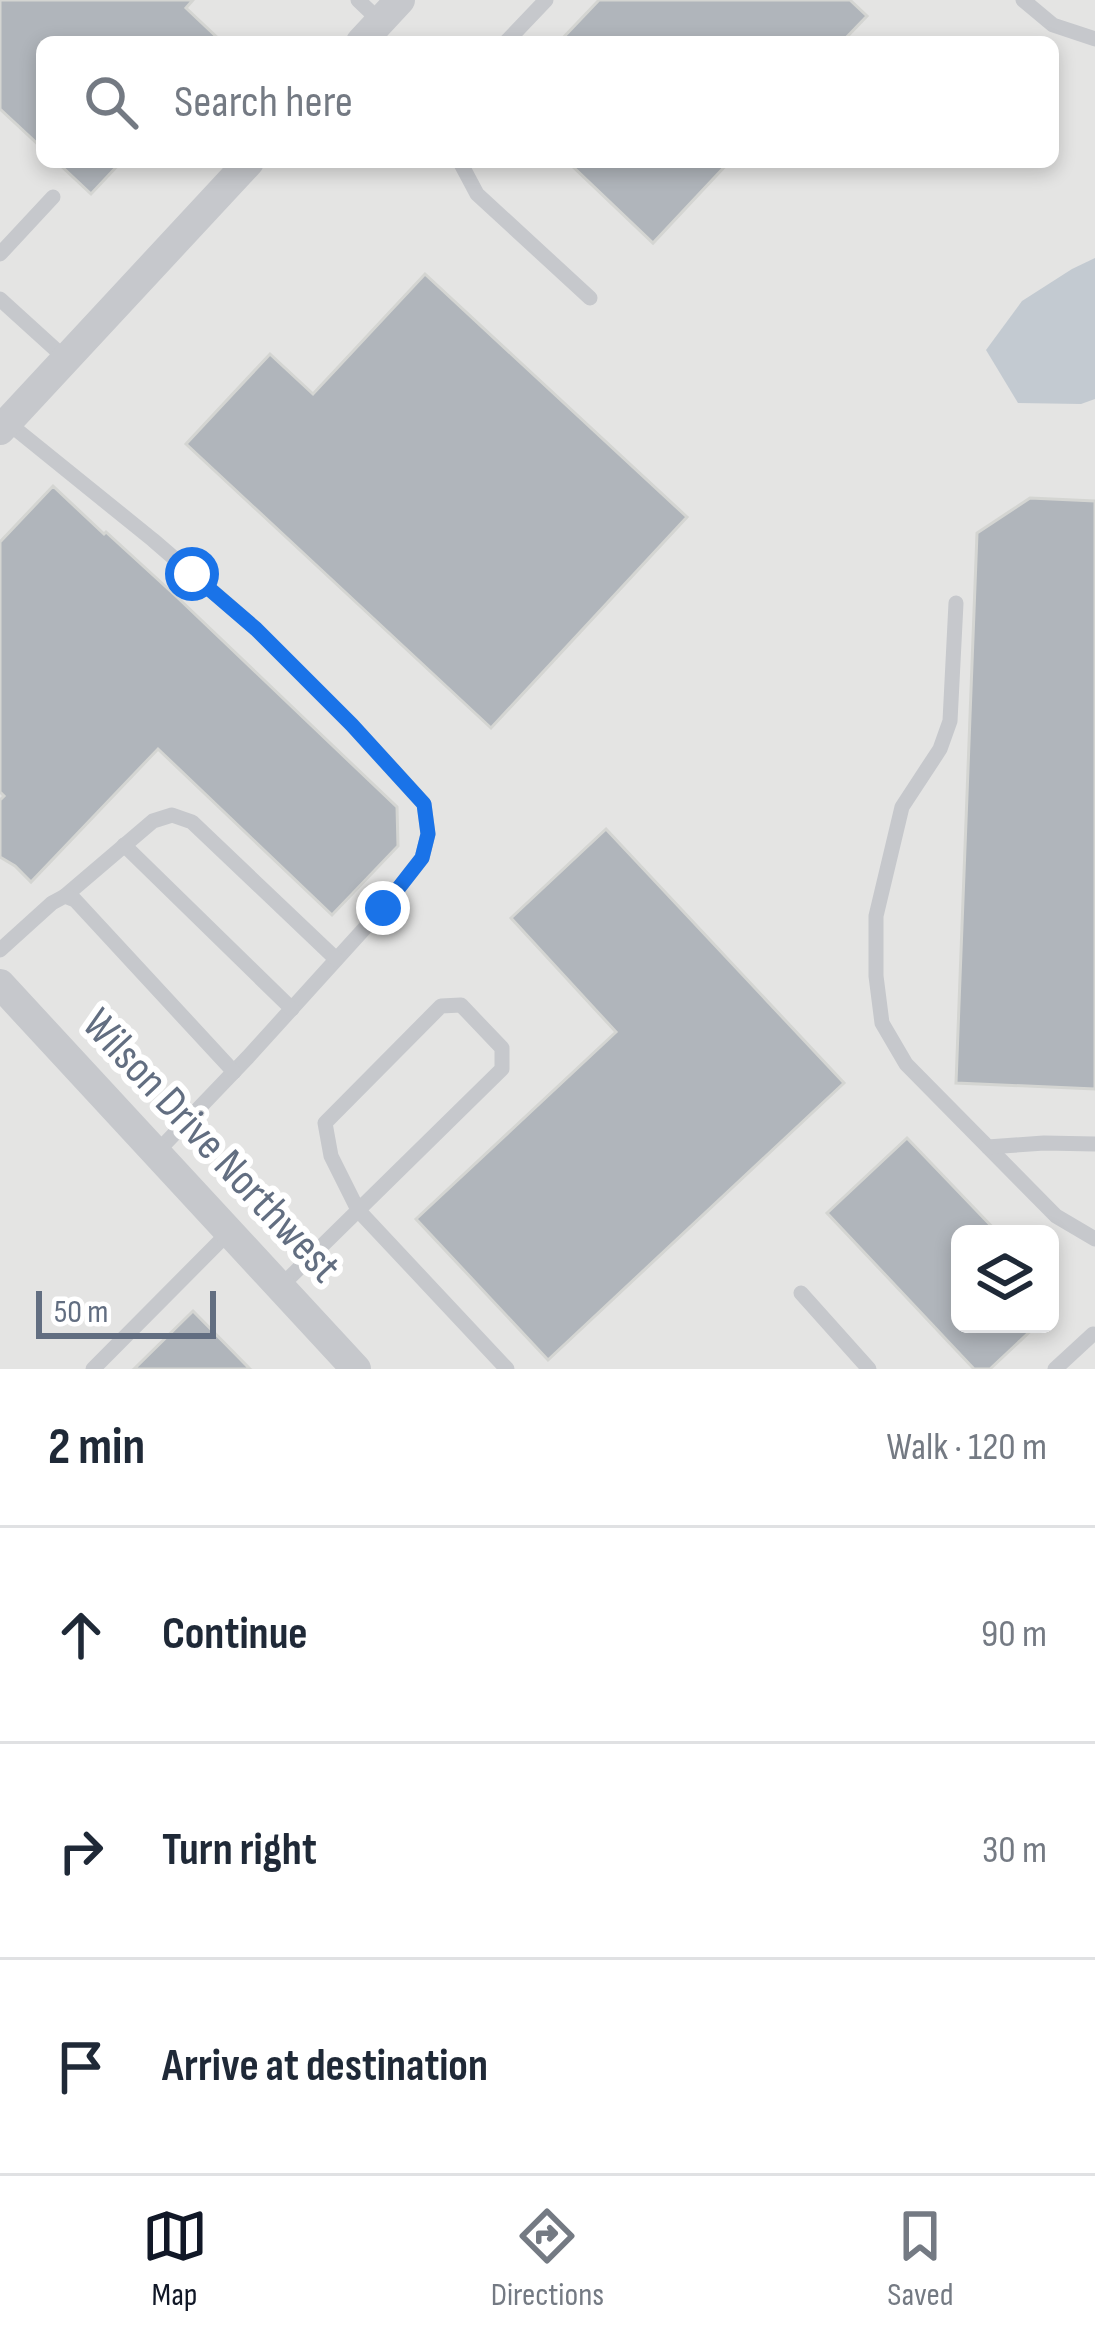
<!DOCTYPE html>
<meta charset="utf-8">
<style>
:root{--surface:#fff;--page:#f2f2f3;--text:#1f2937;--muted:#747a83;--line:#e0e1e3;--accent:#111827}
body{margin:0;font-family:"Sofia Sans Condensed",sans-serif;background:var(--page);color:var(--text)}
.controls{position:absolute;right:36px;bottom:36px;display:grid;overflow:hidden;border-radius:18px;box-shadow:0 6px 18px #0003}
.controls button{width:108px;height:108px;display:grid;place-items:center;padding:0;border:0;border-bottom:3px solid var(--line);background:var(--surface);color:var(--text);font:60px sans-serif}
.scale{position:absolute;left:36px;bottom:30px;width:180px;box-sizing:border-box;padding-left:12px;border:6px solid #626e81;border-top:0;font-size:33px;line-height:42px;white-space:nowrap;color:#626e81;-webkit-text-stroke:9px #fff;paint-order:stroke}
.stop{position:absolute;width:36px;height:36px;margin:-27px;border:9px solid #1a73e8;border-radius:50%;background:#fff}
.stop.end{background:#1a73e8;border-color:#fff;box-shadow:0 3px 12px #0008}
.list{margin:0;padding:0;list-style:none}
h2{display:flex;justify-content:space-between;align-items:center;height:156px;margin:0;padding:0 48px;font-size:51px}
h2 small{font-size:39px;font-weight:400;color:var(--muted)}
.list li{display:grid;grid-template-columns:78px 1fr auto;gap:36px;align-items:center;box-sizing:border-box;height:216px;padding:0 48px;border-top:3px solid var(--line)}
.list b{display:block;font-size:45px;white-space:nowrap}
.list em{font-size:39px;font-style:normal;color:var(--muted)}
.icon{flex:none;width:66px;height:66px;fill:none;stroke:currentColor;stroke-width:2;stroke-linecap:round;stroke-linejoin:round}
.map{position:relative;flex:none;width:1095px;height:1369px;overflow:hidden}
.search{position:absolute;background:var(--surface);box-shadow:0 6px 18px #0003;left:36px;right:36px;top:36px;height:132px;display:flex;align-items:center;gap:30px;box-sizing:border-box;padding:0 42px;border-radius:18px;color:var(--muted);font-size:45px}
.sheet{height:804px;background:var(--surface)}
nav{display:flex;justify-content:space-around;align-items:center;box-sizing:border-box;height:168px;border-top:3px solid var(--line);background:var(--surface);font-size:33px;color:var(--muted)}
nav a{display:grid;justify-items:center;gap:6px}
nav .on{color:var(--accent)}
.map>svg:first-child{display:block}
</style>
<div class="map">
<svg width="1095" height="1369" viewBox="0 0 1095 1369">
<rect width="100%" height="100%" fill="#f3f4ef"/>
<path fill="#e4e4e3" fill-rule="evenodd" d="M0,0H1095V1369H0ZM42,42H1053V162H42ZM960,1234H1050V1324H960Z"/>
<polygon fill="#c3cad1" points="1095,258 1095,399 1081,404 1018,403 986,350 1022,301 1072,269"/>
<g fill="#b0b5bb" stroke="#d4d5d2" stroke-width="3">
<polygon points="0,0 193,0 186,8 222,42 42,42 42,148 0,109"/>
<polygon points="599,0 850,0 867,16 842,42 559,42"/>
<polygon points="57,162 121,162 91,194"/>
<polygon points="568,162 729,162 653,243"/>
<polygon points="425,274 687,517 491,728 186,444 270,354 313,394"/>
<polygon points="53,486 104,534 106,532 177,597 397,807 398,846 332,915 158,749 31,882 15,866 0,857 0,800 4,796 0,792 0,542"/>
<polygon points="1030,498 1095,501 1095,1089 956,1083 977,533"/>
<polygon points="606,829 844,1083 548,1360 416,1219 616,1032 511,918"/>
<polygon points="907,1138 999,1234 960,1234 960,1324 1038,1324 990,1369 974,1369 827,1213"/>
<polygon points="193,1311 250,1369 134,1369"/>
</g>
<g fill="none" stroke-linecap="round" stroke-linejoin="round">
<g stroke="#c6c8cc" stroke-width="15">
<polyline points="358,0 380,21"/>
<polyline points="1023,0 1053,25 1095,39"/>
<polyline points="506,42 546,0"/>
<polyline points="460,162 477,194 590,298"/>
<polyline points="0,254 53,197"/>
<polyline points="0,299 66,359"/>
<polyline points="7,422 153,540 256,629 352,725 424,804 428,834 422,858 383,908 248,1057 156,1153"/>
<polyline points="956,603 950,721 940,749 902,807 876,916 876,976 882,1023 906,1064 1056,1216 1095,1239"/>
<polyline points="124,845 292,1009"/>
<polyline points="65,896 153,821 172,815 192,822 336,959"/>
<polyline points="0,950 52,903 65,896 75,900 234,1072"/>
<polyline points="988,1147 1044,1143 1095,1144"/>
<polyline points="280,1287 502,1069 502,1048 461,1005 441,1006 325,1123 331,1156 358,1210 507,1369"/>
<polyline points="801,1293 869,1369"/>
<polyline points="93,1369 229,1232"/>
<polyline points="1055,1369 1093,1334"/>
</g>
<g stroke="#c6c8cc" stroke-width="30">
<polyline points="361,42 400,0"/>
<polyline points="0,430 249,162"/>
<polyline points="0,984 356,1369"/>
</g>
</g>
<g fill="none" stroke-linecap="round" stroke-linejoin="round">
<polyline stroke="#1a73e8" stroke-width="15" points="192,574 256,629 352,725 424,804 428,834 422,858 383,908"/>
</g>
<g text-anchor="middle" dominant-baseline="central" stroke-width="12" stroke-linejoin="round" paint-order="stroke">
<g font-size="45" fill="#626e81" stroke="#fff">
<text transform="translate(211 1146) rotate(47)">Wilson Drive Northwest</text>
</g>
</g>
</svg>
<div class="controls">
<button><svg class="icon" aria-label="layers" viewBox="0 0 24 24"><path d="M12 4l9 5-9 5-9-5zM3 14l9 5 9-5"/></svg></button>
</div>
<div class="scale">50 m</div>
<div class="stop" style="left:192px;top:574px"></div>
<div class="stop end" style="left:383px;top:908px"></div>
<div class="search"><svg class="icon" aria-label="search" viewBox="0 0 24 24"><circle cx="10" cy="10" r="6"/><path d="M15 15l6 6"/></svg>Search here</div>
</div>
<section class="sheet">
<h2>2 min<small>Walk · 120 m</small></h2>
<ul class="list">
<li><svg class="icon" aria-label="ahead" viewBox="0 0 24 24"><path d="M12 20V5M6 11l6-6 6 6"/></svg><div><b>Continue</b></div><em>90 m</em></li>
<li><svg class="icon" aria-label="right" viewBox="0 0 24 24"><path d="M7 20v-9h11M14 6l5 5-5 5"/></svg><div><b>Turn right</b></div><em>30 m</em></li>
<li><svg class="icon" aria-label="arrive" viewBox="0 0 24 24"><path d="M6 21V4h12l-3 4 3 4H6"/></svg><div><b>Arrive at destination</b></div></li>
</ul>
</section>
<nav>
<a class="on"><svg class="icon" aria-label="map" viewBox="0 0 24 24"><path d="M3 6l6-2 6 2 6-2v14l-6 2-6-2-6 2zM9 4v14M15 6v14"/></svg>Map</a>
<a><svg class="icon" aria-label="directions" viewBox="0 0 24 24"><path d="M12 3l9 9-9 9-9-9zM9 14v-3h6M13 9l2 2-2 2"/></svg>Directions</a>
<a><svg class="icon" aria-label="saved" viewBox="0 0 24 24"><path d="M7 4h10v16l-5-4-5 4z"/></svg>Saved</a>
</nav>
